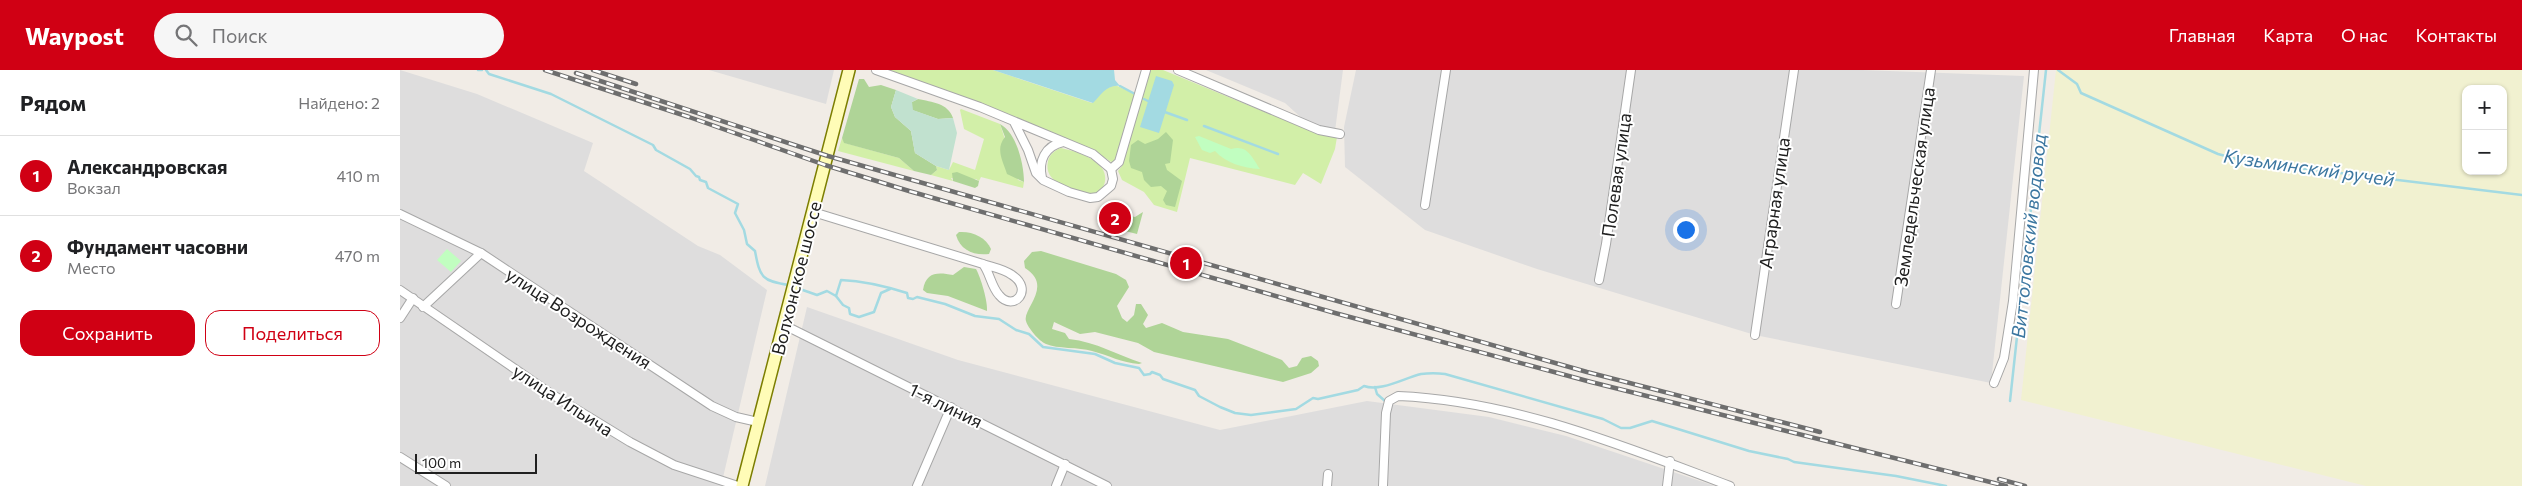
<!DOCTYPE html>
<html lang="ru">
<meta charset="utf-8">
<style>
:root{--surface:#fff;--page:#f6f6f6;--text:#202124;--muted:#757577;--line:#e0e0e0;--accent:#d00014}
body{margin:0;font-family:Commissioner,sans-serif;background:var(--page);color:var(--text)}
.controls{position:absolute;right:15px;top:15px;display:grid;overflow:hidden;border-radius:10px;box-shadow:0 1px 4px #0004}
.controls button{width:45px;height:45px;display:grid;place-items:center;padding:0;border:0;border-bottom:1px solid var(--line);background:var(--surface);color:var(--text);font:25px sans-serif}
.scale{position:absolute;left:15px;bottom:12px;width:122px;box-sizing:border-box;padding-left:5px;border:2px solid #202020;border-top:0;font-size:14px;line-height:18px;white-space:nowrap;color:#202020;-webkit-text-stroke:4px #fff;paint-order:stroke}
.you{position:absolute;left:1285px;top:159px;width:18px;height:18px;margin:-12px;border:4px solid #fff;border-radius:50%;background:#1a73e8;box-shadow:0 0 0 8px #1a73e833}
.badge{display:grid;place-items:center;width:32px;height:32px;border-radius:50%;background:var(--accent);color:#fff;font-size:16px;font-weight:700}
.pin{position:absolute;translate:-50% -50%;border:2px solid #fff;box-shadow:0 1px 5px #0006}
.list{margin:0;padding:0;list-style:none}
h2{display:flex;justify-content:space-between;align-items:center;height:65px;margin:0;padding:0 20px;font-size:21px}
h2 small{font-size:16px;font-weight:400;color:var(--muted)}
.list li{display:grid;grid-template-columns:32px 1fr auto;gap:15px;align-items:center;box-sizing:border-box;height:80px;padding:0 20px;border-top:1px solid var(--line)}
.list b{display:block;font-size:19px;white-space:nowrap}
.list p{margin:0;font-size:16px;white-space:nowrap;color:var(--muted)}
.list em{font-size:16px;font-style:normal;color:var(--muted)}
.actions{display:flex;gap:10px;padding:15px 20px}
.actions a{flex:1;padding:11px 0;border:1px solid var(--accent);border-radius:15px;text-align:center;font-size:18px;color:var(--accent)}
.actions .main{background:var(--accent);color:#fff}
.icon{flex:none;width:28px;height:28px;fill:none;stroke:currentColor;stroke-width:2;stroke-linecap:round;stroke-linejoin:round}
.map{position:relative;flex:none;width:2122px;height:416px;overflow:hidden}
header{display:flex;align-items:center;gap:30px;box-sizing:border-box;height:70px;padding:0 25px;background:var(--accent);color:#fff}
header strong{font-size:24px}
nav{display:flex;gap:28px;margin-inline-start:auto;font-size:18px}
.search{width:350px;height:45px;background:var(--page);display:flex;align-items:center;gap:12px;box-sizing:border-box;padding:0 18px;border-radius:28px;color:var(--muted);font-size:19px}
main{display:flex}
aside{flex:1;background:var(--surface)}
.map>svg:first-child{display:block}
</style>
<header>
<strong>Waypost</strong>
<div class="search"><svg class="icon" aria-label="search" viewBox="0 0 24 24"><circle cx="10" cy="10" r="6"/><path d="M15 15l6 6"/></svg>Поиск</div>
<nav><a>Главная</a><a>Карта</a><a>О нас</a><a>Контакты</a></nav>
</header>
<main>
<aside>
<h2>Рядом<small>Найдено: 2</small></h2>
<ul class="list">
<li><span class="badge">1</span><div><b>Александровская</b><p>Вокзал</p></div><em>410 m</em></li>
<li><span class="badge">2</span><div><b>Фундамент часовни</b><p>Место</p></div><em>470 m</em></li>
</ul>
<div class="actions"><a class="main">Сохранить</a><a>Поделиться</a></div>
</aside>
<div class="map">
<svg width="2122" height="416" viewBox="0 0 2122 416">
<rect width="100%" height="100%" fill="#f1ece6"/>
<g fill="#dedddd">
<polygon points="0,0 77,24 193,73 184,101 298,176 320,185 367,220 321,416 0,416"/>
<polygon points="309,0 434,0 426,34"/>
<polygon points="806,0 943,0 935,61 906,52 885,33"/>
<polygon points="956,0 1462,0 1624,6 1591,313 1355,265 1137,199 1025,160 945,97 944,57"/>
<polygon points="407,237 558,290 820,360 967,331 1089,347 1166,366 1315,416 365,416"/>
</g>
<path fill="#f1f1d0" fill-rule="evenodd" d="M1656,0H2122V416H1966L1621,330ZM2066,19H2103V101H2066Z"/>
<g fill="#d2efa8">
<polygon points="483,0 593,0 692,33 705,19 715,15 735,24 717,88 713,93 691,79 587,36"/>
<polygon points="749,0 763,0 916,63 937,67 935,79 921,114 903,103 895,115 790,88 777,142 754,135 744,122 722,110 718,101 722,96"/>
<polygon points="561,39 600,54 618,110 624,112 623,118 581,107 579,111 576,109 551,108 553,111 531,105 537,100 536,96 549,100 553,92 575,100 584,69 564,59 560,40"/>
<polygon points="442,68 445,73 499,88 514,101 438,81"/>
<path d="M661,78C674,81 689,85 699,95C711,105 705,127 688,123C670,119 643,113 648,91C650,84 655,80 661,78Z"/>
</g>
<g fill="#afd497">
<polygon points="459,9 464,9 469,17 481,15 496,20 491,37 495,47 511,61 515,83 536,96 537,100 531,105 514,101 499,88 444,73 442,68"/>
<path d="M518,29C532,32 548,33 553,48L538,49L512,40V32Z"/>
<path d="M600,54C617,63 624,95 624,112L607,104C603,91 595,79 605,67Z"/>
<polygon points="766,62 773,70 770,93 765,94 767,100 782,111 775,137 766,135 763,130 767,121 761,116 751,117 744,110 742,102 731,98 729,91 731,75 738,70 745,74 758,69"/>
<polygon points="557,102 579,111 578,116 575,118 553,111 552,103"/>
<polygon points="705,139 709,140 707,152 719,155 722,144 735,147 743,142 737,164 701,155 697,151"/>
<path d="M559,162C572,161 586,167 591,179L589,184C574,186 560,180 556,165Z"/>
<path d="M641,181L716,204L726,210L729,217L717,236L722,248L727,252L734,245L736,234H741L748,245L743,254L746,258L762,253L783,262L828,269L882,290L889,298L897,296L902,288L911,286L918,291L919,296L911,303L883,312L754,282L738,273L695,262L680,264L654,252L652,259L665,263L669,269C697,272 717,285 742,293L739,294C722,293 708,285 692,281C679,277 657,279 646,274C639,271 628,258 626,251C622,239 654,216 625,198L624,191L632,182Z"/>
<path d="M564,197L576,199C581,208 588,232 587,241L548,226L527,223L523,220C526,202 537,202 553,205Z"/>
</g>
<polygon fill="#c1e1cf" points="496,20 518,29 512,32 513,40 538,49 553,48 557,63 549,100 536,96 515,83 511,61 495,47 491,37"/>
<g fill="#c1fec0">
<path d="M799,66L831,79C847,74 852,87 860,99C843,98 826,93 815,81L810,83L802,80L795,67Z"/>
<polygon points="47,179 61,191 51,202 37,190"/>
</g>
<g fill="#a3dae2">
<path d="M593,0H714L715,10L720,16C707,14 701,25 693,33Z"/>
<polygon points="756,6 772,11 774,15 759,63 740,57"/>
</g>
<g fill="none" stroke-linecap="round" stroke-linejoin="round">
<g stroke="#a3dae2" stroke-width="2.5">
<polyline points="78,0 82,0"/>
<path d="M86,0L89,4L151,24L253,75L256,80L290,99L296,106L299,107L300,110L306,112L308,118L338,134L335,143L344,160L347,174L355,181C360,208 362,211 389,215"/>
<polyline points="1658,0 1677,14 1681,23 1818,84 1848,92 2122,125"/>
<polyline points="720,16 735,24"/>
<polyline points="744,29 750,32"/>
<polyline points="762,41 787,50"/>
<polyline points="804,56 878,84"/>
<path d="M397,218L417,225L427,221L436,226L441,210C464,211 485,216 507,223L508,228L513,229L517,227L545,234L575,246L599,249L616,260L629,264L643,277L695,284L715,293L739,298L744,305L750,304L752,302L760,305L763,309L795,320L799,326L820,337L835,343L851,345L896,339L913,328L918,329L958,320L964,316C981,322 1004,308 1021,304C1029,303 1037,303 1045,304L1203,349L1221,358H1230L1252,351L1349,381L1388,389L1394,392L1496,406L1546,416"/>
<polyline points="436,226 443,235 449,238 450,244 459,247 474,242 481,223 490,219"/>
<polyline points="975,317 977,324 985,331"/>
<polyline points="1610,331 1646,0"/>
</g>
<g stroke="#a7a7a7" stroke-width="10">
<g id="street">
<polyline points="476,0 580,37 693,84 711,99 713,109 711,116 698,127 690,128 669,122 643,110 636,103 628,80 614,52"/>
<polyline points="778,0 919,60 940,64"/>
<polyline points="711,99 719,92 746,0"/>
<path d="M642,108C638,91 645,76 663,72"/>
<polyline points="1025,135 1046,0"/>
<path d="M413,142L583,194C592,197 604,199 612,205C634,219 614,243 599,225C591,216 590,203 583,194"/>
<polyline points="0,144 81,183 312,336 336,347 358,352"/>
<polyline points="1199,210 1206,174 1231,0"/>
<polyline points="0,220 153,325 230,372 274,395 338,416"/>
<polyline points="1496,234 1531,0"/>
<polyline points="23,237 81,183"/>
<polyline points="0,248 13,228"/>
<polyline points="384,255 707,416"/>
<polyline points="1355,265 1394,0"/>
<polyline points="1594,313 1604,288 1613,231 1634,0"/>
<polyline points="0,387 46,416"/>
<polyline points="517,416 551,337"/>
<polyline points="656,416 665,394"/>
<polyline points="927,416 928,404"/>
<path d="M983,416L986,343L989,331L998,326C1115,331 1223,376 1330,416"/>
<polyline points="1267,416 1270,391"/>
</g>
</g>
<g stroke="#7c7e00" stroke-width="14">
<polyline id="secondary" points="342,416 449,0"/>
</g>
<use href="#street" stroke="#fff" stroke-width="8"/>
<use href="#secondary" stroke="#fffcb7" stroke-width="11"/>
<g stroke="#6e6e6e" stroke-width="4.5">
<g id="rail">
<polyline points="145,0 289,47 425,95 509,121 935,243 1191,312 1606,416"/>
<polyline points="193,0 236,14"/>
<polyline points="176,3 428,86 1187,302 1420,362"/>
<polyline points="1599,409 1625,416"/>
</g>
</g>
<use href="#rail" stroke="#fff" stroke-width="2.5" stroke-dasharray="8" stroke-linecap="butt"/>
</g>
<g text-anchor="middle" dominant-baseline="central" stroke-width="4" stroke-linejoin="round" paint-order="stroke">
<g font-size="18" fill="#202020" stroke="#fff">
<text transform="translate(1216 105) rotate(-82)">Полевая улица</text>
<text transform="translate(1514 117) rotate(-82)">Земледельческая улица</text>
<text transform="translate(1374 133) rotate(-82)">Аграрная улица</text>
<text transform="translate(396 208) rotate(-76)">Волхонское шоссе</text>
<text transform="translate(179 248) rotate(33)">улица Возрождения</text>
<text transform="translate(163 330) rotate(33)">улица Ильича</text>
<text transform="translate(546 335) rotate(26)">1-я линия</text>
</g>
<g font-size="19" font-style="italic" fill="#3c77a0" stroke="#fff">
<text transform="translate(1909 97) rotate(8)">Кузьминский ручей</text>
<text transform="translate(1628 166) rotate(-84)">Виттоловский водовод</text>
</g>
</g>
</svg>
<div class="controls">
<button>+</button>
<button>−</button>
</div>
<div class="scale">100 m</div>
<div class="you"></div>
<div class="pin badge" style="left:786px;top:193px">1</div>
<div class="pin badge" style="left:715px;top:148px">2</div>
</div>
</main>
